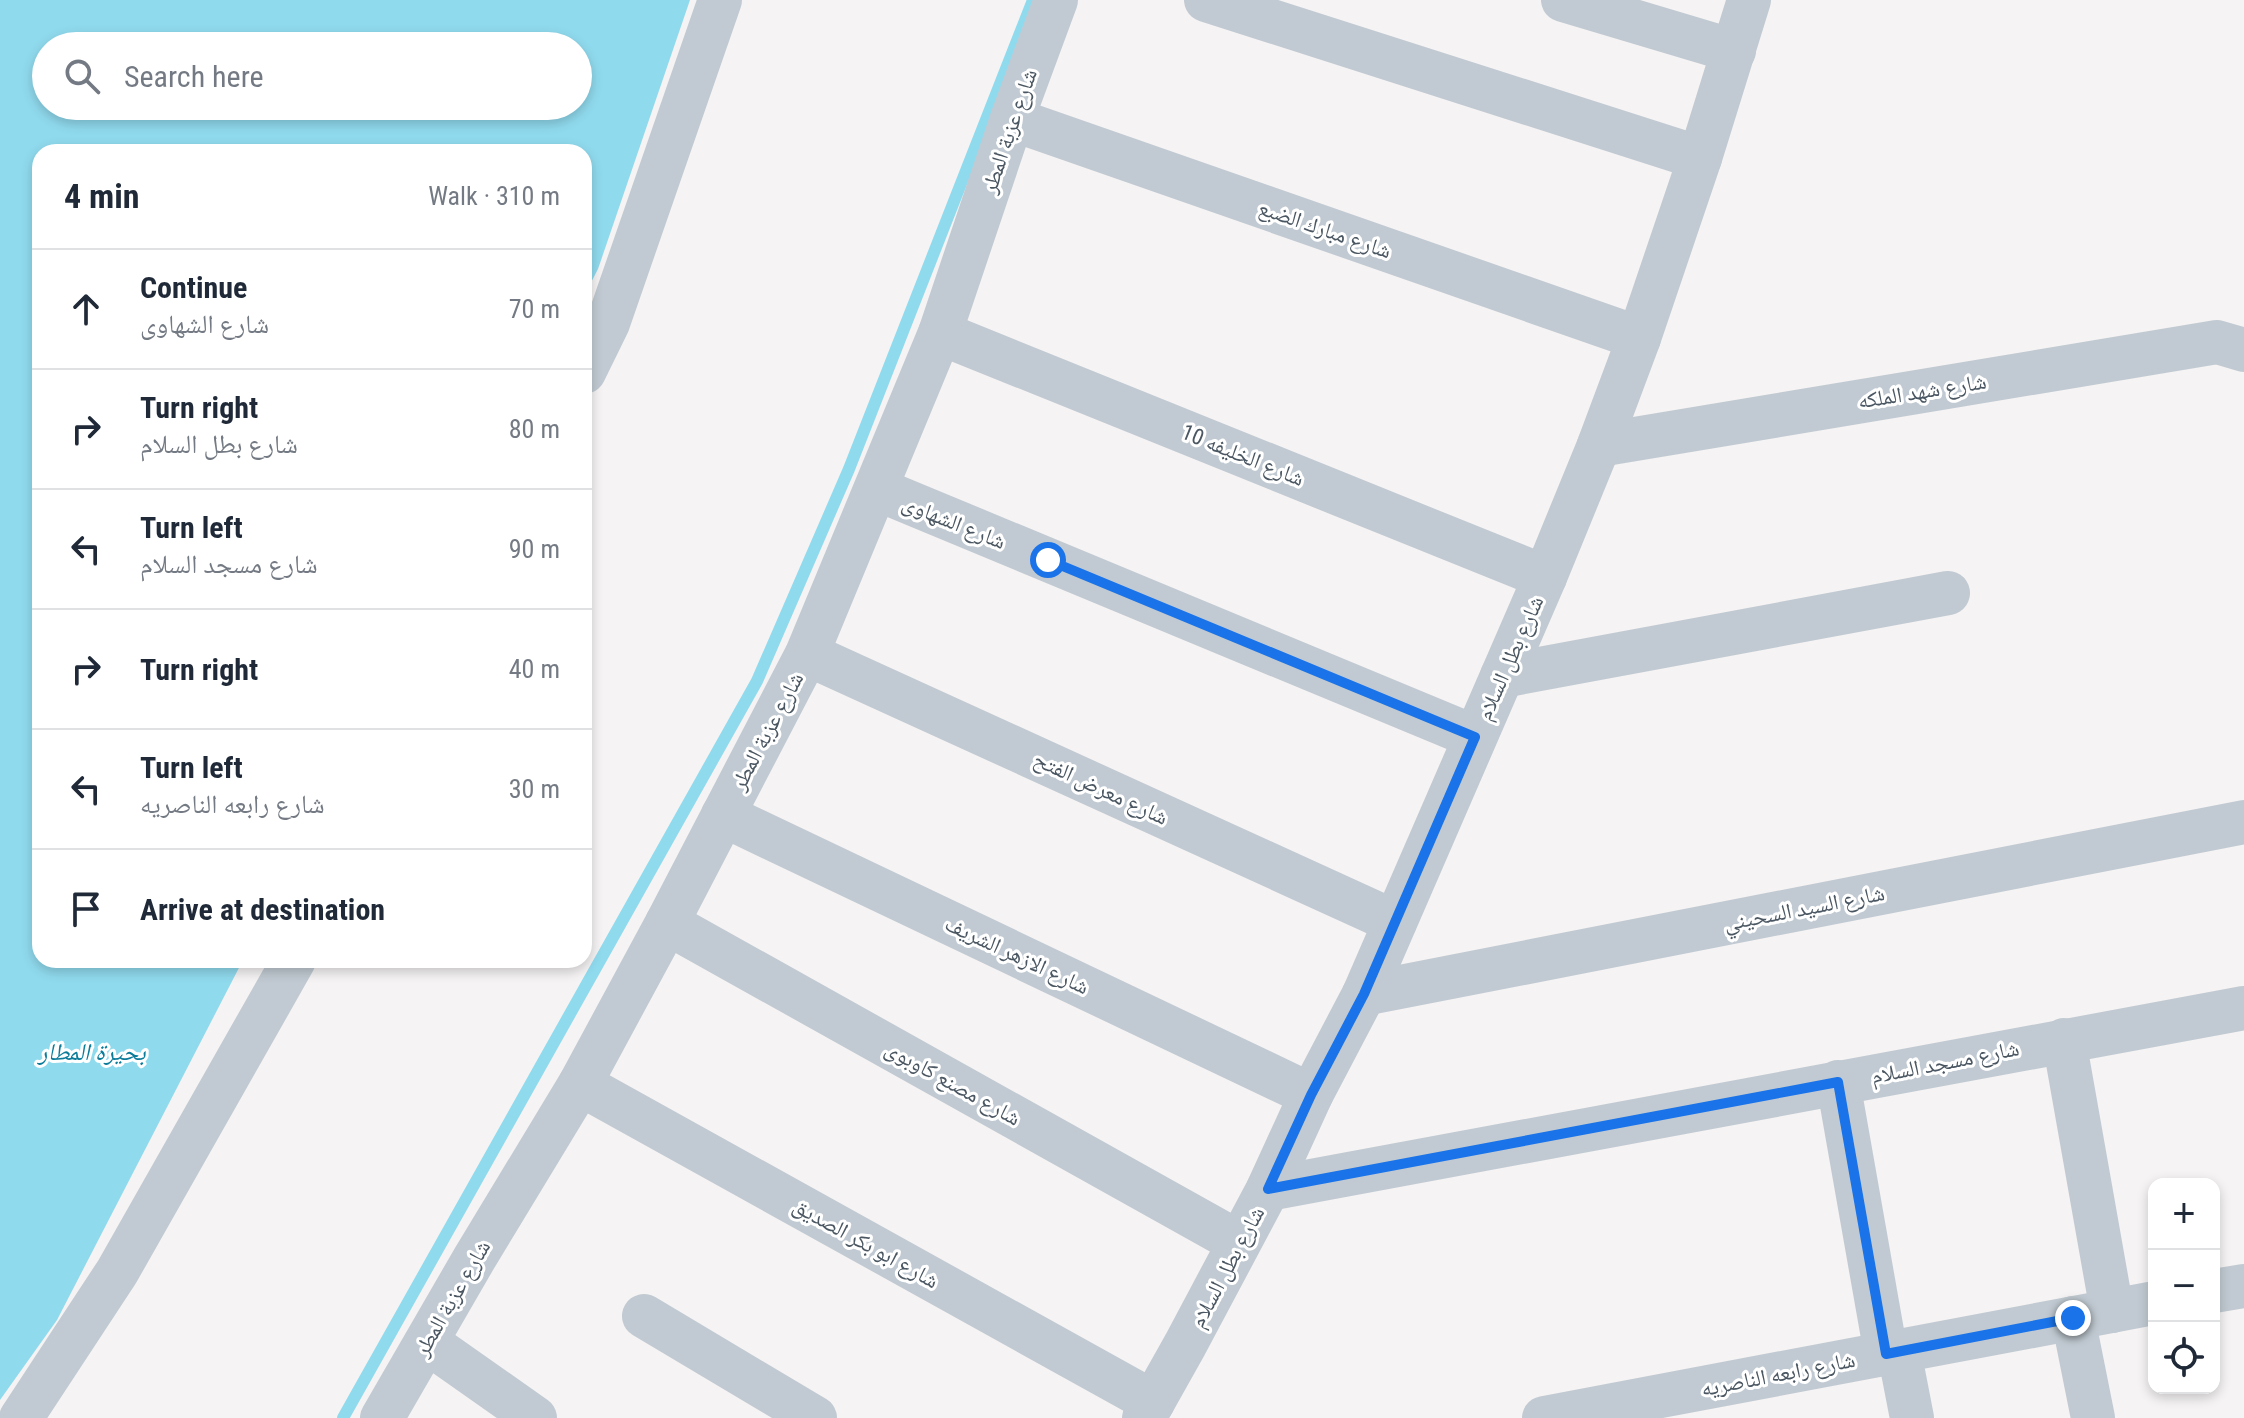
<!DOCTYPE html>
<meta charset="utf-8">
<style>
:root{--surface:#fff;--page:#f6f6f7;--text:#1f2937;--muted:#747a83;--line:#e0e1e3}
body{margin:0;font-family:"Roboto Condensed","Noto Naskh Arabic",sans-serif;background:var(--page);color:var(--text)}
.controls{position:absolute;right:24px;bottom:24px;display:grid;overflow:hidden;border-radius:16px;box-shadow:0 4px 12px #0003}
.controls button{width:72px;height:72px;display:grid;place-items:center;padding:0;border:0;border-bottom:2px solid var(--line);background:var(--surface);color:var(--text);font:40px sans-serif}
.stop{position:absolute;width:24px;height:24px;margin:-18px;border:6px solid #1a73e8;border-radius:50%;background:#fff}
.stop.end{background:#1a73e8;border-color:#fff;box-shadow:0 2px 8px #0008}
.list{margin:0;padding:0;list-style:none}
h2{display:flex;justify-content:space-between;align-items:center;height:104px;margin:0;padding:0 32px;font-size:34px}
h2 small{font-size:26px;font-weight:400;color:var(--muted)}
.list li{display:grid;grid-template-columns:52px 1fr auto;gap:24px;align-items:center;box-sizing:border-box;height:120px;padding:0 32px;border-top:2px solid var(--line)}
.list b{display:block;font-size:30px;white-space:nowrap}
.list p{margin:0;font-size:26px;white-space:nowrap;color:var(--muted)}
.list em{font-size:26px;font-style:normal;color:var(--muted)}
.icon{flex:none;width:44px;height:44px;fill:none;stroke:currentColor;stroke-width:2;stroke-linecap:round;stroke-linejoin:round}
.map{position:relative;flex:none;width:2244px;height:1418px;overflow:hidden}
.search{position:absolute;background:var(--surface);box-shadow:0 4px 12px #0003;left:32px;top:32px;width:560px;height:88px;display:flex;align-items:center;gap:20px;box-sizing:border-box;padding:0 28px;border-radius:44px;color:var(--muted);font-size:30px}
.panel{position:absolute;background:var(--surface);box-shadow:0 4px 12px #0003;left:32px;top:144px;width:560px;height:824px;border-radius:24px}
.map>svg:first-child{display:block}
</style>
<div class="map">
<svg width="2244" height="1418" viewBox="0 0 2244 1418">
<rect width="100%" height="100%" fill="#f5f3f3"/>
<path fill="#90daee" fill-rule="evenodd" d="M0,0H690L598,269L584,296V152H40V960H243L57,1320L0,1400ZM46,46H578V106H46Z"/>
<g fill="none" stroke-linecap="round" stroke-linejoin="round">
<polyline stroke="#90daee" stroke-width="12" points="343,1418 757,681 849,469 1033,0"/>
<g stroke="#c1cad2" stroke-width="44">
<polyline points="1206,0 1700,158"/>
<polyline points="1563,0 1734,51"/>
<polyline points="1012,119 1639,338"/>
<polyline points="940,333 1545,577"/>
<polyline points="584,372 608,323 720,0"/>
<polyline points="1599,445 2217,342 2244,350"/>
<polyline points="877,489 1475,737"/>
<polyline points="807,654 1395,922"/>
<polyline points="1502,676 1948,593"/>
<polyline points="723,815 1311,1095"/>
<polyline points="667,923 1238,1242"/>
<polyline points="1364,994 2244,822"/>
<polyline points="2064,1040 2112,1311"/>
<polyline points="1838,1082 1886,1354"/>
<polyline points="580,1084 1153,1402"/>
<polyline points="1268,1189 2244,1008"/>
<polyline points="2214,1291 2244,1286"/>
<polyline points="644,1316 815,1418"/>
<polyline points="2073,1318 2093,1418"/>
<polyline points="427,1342 535,1418"/>
<polyline points="1899,1351 1912,1418"/>
<polyline points="21,1418 117,1272 294,960"/>
<polyline points="382,1418 474,1259 580,1084 667,923 807,654 940,333 1012,119 1056,0"/>
<polyline points="1144,1418 1185,1345 1268,1189 1311,1095 1364,994 1545,577 1599,445 1639,338 1700,158 1749,0"/>
<polyline points="1544,1418 2154,1303"/>
</g>
</g>
<g fill="none" stroke-linecap="round" stroke-linejoin="round">
<polyline stroke="#1a73e8" stroke-width="10" points="1048,560 1475,737 1364,994 1311,1095 1268,1189 1838,1082 1886,1354 2073,1318"/>
</g>
<g text-anchor="middle" dominant-baseline="central" stroke-width="6" stroke-linejoin="round" paint-order="stroke">
<g font-size="22" fill="#4a5661" stroke="#fff">
<text transform="translate(1009 131) rotate(-71)">شارع عزبة المطر</text>
<text transform="translate(1325 229) rotate(19)">شارع مبارك الضبع</text>
<text transform="translate(1922 391) rotate(-9)">شارع شهد الملكه</text>
<text transform="translate(1243 455) rotate(22)">شارع الخليفه 10</text>
<text transform="translate(954 522) rotate(22)">شارع الشهاوى</text>
<text transform="translate(1510 658) rotate(-66)">شارع بطل السلام</text>
<text transform="translate(767 731) rotate(-62)">شارع عزبة المطر</text>
<text transform="translate(1101 788) rotate(25)">شارع معرض الفتح</text>
<text transform="translate(1804 908) rotate(-11)">شارع السيد السحيني</text>
<text transform="translate(1017 955) rotate(25)">شارع الازهر الشريف</text>
<text transform="translate(1945 1062) rotate(-11)">شارع مسجد السلام</text>
<text transform="translate(953 1083) rotate(29)">شارع مصنع كاوبوى</text>
<text transform="translate(866 1243) rotate(29)">شارع ابو بكر الصديق</text>
<text transform="translate(1227 1267) rotate(-62)">شارع بطل السلام</text>
<text transform="translate(452 1298) rotate(-60)">شارع عزبة المطر</text>
<text transform="translate(1778 1374) rotate(-11)">شارع رابعه الناصريه</text>
</g>
<g font-size="24" font-style="italic" fill="#0c7c9b" stroke="#fff">
<text x="92" y="1052">بحيرة المطار</text>
</g>
</g>
</svg>
<div class="controls">
<button>+</button>
<button>−</button>
<button><svg class="icon" aria-label="locate" viewBox="0 0 24 24"><circle cx="12" cy="12" r="6"/><path d="M12 2v4M12 18v4M2 12h4M18 12h4"/></svg></button>
</div>
<div class="stop" style="left:1048px;top:560px"></div>
<div class="stop end" style="left:2073px;top:1318px"></div>
<div class="search"><svg class="icon" aria-label="search" viewBox="0 0 24 24"><circle cx="10" cy="10" r="6"/><path d="M15 15l6 6"/></svg>Search here</div>
<section class="panel">
<h2>4 min<small>Walk · 310 m</small></h2>
<ul class="list">
<li><svg class="icon" aria-label="ahead" viewBox="0 0 24 24"><path d="M12 20V5M6 11l6-6 6 6"/></svg><div><b>Continue</b><p>شارع الشهاوى</p></div><em>70 m</em></li>
<li><svg class="icon" aria-label="right" viewBox="0 0 24 24"><path d="M7 20v-9h11M14 6l5 5-5 5"/></svg><div><b>Turn right</b><p>شارع بطل السلام</p></div><em>80 m</em></li>
<li><svg class="icon" aria-label="left" viewBox="0 0 24 24"><path d="M17 20v-9H6M10 6l-5 5 5 5"/></svg><div><b>Turn left</b><p>شارع مسجد السلام</p></div><em>90 m</em></li>
<li><svg class="icon" aria-label="right" viewBox="0 0 24 24"><path d="M7 20v-9h11M14 6l5 5-5 5"/></svg><div><b>Turn right</b></div><em>40 m</em></li>
<li><svg class="icon" aria-label="left" viewBox="0 0 24 24"><path d="M17 20v-9H6M10 6l-5 5 5 5"/></svg><div><b>Turn left</b><p>شارع رابعه الناصريه</p></div><em>30 m</em></li>
<li><svg class="icon" aria-label="arrive" viewBox="0 0 24 24"><path d="M6 21V4h12l-3 4 3 4H6"/></svg><div><b>Arrive at destination</b></div></li>
</ul>
</section>
</div>
